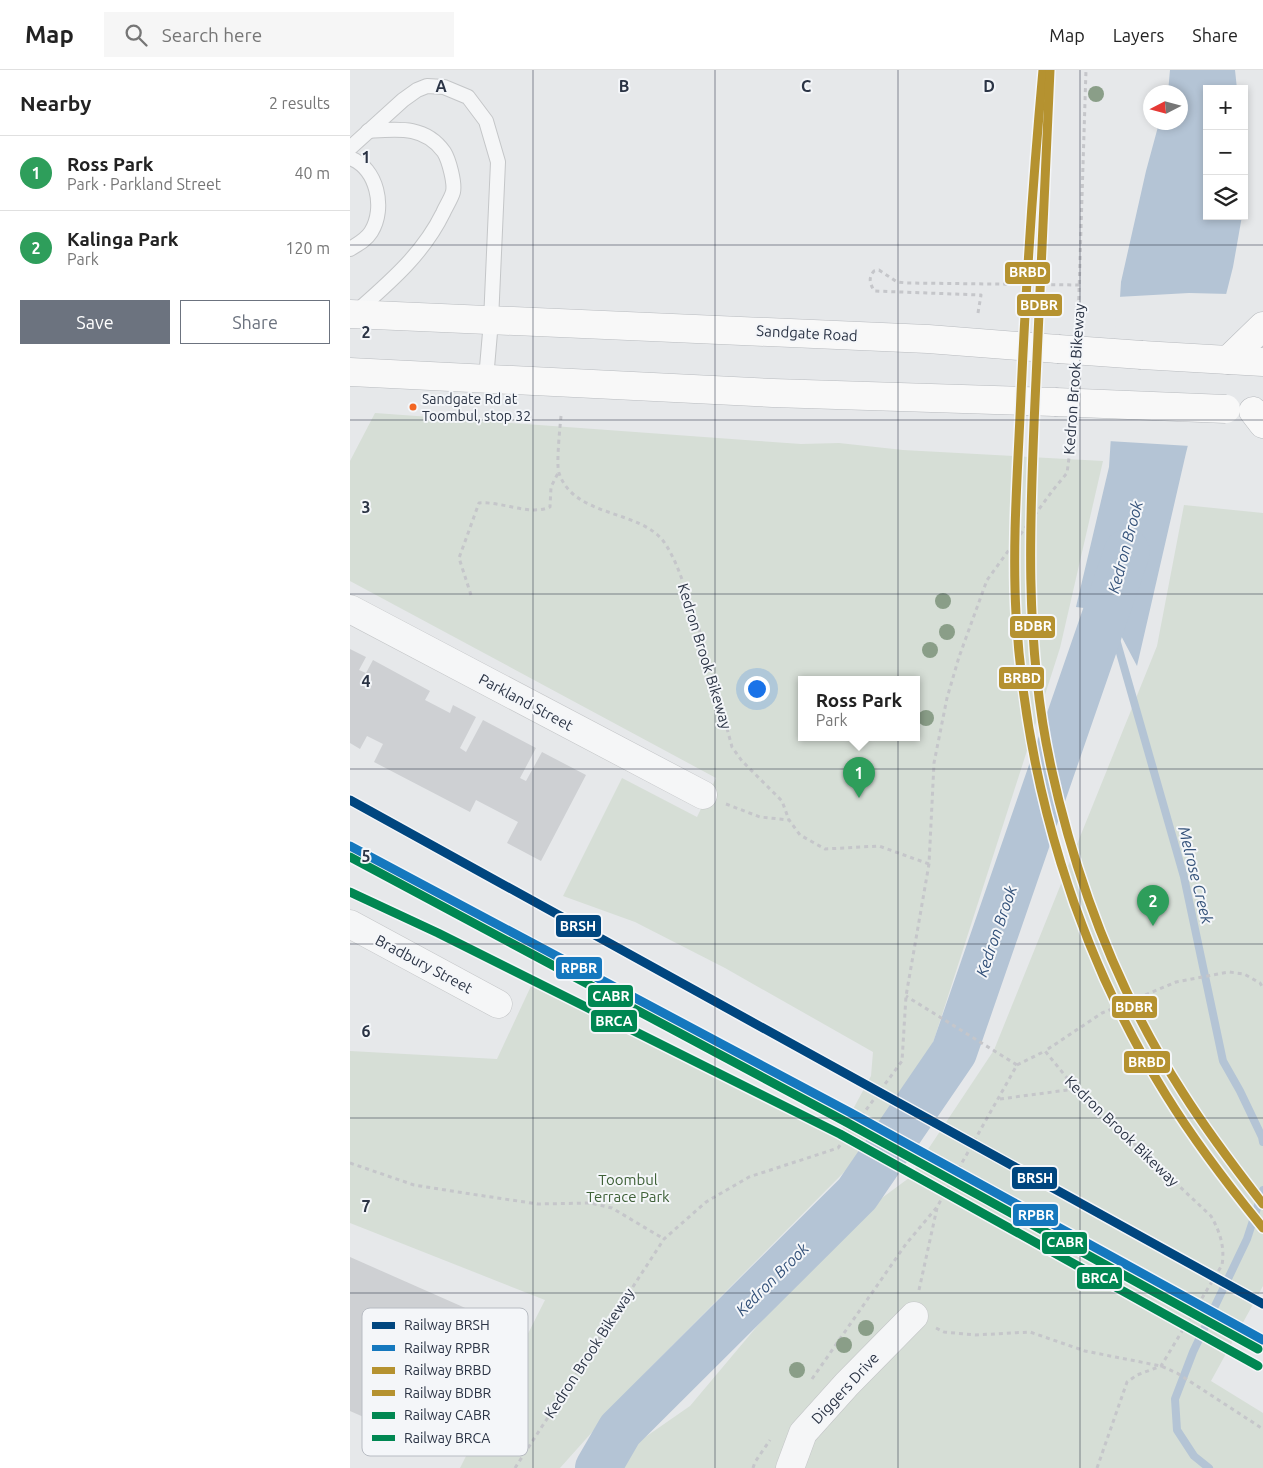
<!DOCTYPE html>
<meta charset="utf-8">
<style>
:root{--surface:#fff;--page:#f6f6f6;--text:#222;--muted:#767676;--line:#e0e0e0;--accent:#6c737f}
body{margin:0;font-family:Ubuntu,sans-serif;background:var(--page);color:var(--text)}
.controls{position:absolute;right:15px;top:15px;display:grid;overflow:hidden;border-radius:0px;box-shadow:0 2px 8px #0003}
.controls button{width:45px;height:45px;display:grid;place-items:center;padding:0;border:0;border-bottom:1px solid var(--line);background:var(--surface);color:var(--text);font:25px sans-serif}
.compass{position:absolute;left:793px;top:15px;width:45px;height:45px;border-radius:50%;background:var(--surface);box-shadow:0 2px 8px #0003;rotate:264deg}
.you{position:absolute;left:406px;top:618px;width:18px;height:18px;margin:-12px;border:4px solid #fff;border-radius:50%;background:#1a73e8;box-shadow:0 0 0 8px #1a73e833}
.badge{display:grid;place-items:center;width:32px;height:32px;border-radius:50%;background:var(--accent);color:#fff;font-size:16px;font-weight:700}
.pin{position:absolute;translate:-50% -41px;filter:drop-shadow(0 1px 2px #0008)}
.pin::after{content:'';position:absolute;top:26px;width:18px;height:15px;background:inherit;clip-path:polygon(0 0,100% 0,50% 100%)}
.popup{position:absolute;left:448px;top:606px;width:122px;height:65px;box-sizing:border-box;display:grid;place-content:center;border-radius:0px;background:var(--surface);filter:drop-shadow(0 1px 4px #0005);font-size:16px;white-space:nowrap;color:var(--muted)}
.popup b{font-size:19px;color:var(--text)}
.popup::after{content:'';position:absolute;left:50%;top:100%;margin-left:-10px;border:10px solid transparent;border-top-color:var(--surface)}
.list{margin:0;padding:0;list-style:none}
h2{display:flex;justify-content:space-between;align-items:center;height:65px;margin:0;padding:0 20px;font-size:21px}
h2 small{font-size:16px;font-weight:400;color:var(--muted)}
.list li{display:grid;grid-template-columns:32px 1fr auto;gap:15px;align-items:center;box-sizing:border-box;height:75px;padding:0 20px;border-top:1px solid var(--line)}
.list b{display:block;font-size:19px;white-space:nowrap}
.list p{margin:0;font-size:16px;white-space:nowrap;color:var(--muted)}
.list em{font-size:16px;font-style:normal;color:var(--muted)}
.actions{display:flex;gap:10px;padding:15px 20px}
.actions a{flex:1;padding:11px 0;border:1px solid var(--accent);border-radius:0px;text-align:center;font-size:18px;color:var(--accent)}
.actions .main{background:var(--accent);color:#fff}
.icon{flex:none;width:28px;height:28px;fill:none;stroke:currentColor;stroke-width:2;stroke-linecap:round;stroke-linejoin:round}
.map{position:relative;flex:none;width:913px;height:1398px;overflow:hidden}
header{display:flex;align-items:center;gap:30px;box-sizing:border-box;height:70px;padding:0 25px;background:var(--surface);border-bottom:1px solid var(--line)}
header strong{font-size:24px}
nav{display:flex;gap:28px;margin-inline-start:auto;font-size:18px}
.search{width:350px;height:45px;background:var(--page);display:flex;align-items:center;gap:12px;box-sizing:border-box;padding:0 18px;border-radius:0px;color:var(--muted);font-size:19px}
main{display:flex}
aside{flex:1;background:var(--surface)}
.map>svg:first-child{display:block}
</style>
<header>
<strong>Map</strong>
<div class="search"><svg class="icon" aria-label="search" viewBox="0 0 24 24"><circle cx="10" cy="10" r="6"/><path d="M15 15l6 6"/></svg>Search here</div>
<nav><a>Map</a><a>Layers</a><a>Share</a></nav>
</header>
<main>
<aside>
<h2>Nearby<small>2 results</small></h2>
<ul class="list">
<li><span class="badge" style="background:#2e9e5b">1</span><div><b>Ross Park</b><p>Park · Parkland Street</p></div><em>40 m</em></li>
<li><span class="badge" style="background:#2e9e5b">2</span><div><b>Kalinga Park</b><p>Park</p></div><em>120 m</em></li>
</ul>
<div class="actions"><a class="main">Save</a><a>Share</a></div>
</aside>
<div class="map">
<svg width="913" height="1398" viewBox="0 0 913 1398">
<rect width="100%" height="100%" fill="#e6e8ea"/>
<g fill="#d6ded6" fill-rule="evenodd">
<path d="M25,343L409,371L451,374L489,373L553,380L753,391L710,578L582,976L508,1088L295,1303L210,1398H110L195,1230L0,1153V981L147,989L181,916L489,1065L521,1006L523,982L375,898L285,852L213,826L272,708L347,747L366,708L0,511V391ZM452,609H566V667H452Z"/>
<polygon points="834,435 913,443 913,1216 861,1311 913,1343 913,1398 261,1398 268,1386 340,1336 487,1161 559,1108 644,980 807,576"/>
</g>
<polygon fill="#b4c4d5" points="820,0 885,0 887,19 857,19 857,146 892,146 883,197 836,383 787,596 758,541 726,537 759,397 771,212 796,101 809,53 830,52 830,22 818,22"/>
<polygon fill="#e6e8ea" points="839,223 879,224 840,376 758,371 767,227"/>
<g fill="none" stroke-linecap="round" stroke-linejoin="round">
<g stroke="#b4c4d5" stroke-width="8">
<polyline points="758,541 834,807 873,991 890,1021 912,1067 913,1072"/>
<polyline points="859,1398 844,1386 827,1360 825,1329 843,1282 897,1169 913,1120"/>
</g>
<polyline stroke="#b4c4d5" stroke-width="46" points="248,1398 270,1360 507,1124 604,982 777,482"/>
</g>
<g fill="#ced0d3">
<polygon points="0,579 16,587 9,600 16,603 23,590 80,621 75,630 100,643 103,635 126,647 110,678 116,682 133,650 186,678 170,708 176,711 192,682 236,705 191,791 157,773 168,752 126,730 120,742 24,692 33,674 17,666 10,679 0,673"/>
<polygon points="0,1187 147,1252 91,1381 0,1341"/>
</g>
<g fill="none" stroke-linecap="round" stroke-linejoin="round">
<g stroke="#c4c6c8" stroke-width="16">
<g id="service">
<polyline points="0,78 53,30 67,20 77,16 94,17 118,27 136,51 148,92 141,251 136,309"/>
<path d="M0,88C27,98 36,138 21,162C16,170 8,174 0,179"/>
<path d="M6,242C40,212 73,184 93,143C96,136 101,129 103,122C105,113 99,90 94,82C75,55 47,59 18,61"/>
</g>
</g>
<g stroke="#c4c6c8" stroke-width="29">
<g id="minor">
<polyline points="0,539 353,725"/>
<polyline points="0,854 148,934"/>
<polyline points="440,1398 453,1363 497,1314 564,1246"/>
</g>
</g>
<g stroke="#b8bbbf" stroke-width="29">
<g id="trunk">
<polyline points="0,244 578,269 708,279"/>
<polyline points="792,285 913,292"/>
<polyline points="0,302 423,323 705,332"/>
</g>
</g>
<g stroke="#b8bbbf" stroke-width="29">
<g id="motorway">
<polyline points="878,290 913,256"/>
<polyline points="903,341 913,354"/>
</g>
</g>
<g stroke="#c5c6ca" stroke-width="3" stroke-dasharray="4 4" stroke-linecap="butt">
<path d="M628,243L631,225L524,221C520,213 518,208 524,201L529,200L547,212L557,213L730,215"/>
<polyline points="728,254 736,0"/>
<path d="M211,346C210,357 206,395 209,403C224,448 290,439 314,472C327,491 333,513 341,535C357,581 369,629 382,677L392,691L432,731L439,750"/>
<path d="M121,525L109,488L129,433C151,431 180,446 200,437L201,417L208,403"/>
<polyline points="376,734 410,747 439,750 450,765 475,779 529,776 579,794"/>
<polyline points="667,995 695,981"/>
<polyline points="650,1029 725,1019"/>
<polyline points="0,1093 64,1115 121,1124 188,1134 240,1133 262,1138 314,1169"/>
<polyline points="569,1220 587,1138"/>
<polyline points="586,1258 594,1262 625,1265 680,1262 735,1281 811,1296 827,1303 913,1359"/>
<polyline points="462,1309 556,1174 587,1137 667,995 556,926"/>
<polyline points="165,1398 314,1169 356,1132 399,1107 488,1078 552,991 556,926 579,794 584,693 597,628 609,587 637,510 703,420 717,403 723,358"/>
<polyline points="403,1398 405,1392 420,1370"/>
<path d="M747,1398L777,1312L787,1305L811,1296L872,1195C875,1177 870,1162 861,1146L726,1019L695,981L752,943L826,912L879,902L894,904L910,913L913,918"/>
</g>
<use href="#service" stroke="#f5f6f7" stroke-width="14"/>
<use href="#minor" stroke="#f5f6f7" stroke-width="28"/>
<use href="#trunk" stroke="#f8f8f8" stroke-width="28"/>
<use href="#motorway" stroke="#f8f8f8" stroke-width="28"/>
<g stroke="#b8bbbf" stroke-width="29" stroke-linecap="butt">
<g id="trunk-bridge">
<polyline points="708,279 792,285"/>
<polyline points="705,332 876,339"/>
</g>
</g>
<use href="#trunk-bridge" stroke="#f8f8f8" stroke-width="28"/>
<g stroke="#f4f6f9" stroke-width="12">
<polyline id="rail-1" points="0,730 913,1234"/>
</g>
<g stroke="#f4f6f9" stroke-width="12">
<polyline id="rail-2" points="0,776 501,1043 913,1270"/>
</g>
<g stroke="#f4f6f9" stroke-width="12">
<path id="rail-3" d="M693,0C683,108 676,216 671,324C668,397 662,471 666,544C676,713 726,880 816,1025C845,1072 878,1115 913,1158"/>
</g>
<g stroke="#f4f6f9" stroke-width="12">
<path id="rail-4" d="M700,0C695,103 691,207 686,310C680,439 673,570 701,697C726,811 769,924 833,1023C857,1061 885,1098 913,1134"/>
</g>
<g stroke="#f4f6f9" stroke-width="12">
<polyline id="rail-5" points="0,787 496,1052 908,1279"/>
</g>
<g stroke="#f4f6f9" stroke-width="12">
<polyline id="rail-6" points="0,822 88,863 490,1064 908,1296"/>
</g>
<use href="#rail-1" stroke="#00467f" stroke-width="9"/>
<use href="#rail-2" stroke="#1578be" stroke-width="9"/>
<use href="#rail-3" stroke="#b59230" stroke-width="9"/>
<use href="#rail-4" stroke="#b59230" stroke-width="9"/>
<use href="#rail-5" stroke="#008752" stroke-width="9"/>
<use href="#rail-6" stroke="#008752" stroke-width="9"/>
</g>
<g fill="#8a9e88">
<circle cx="746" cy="24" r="8"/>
<circle cx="593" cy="531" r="8"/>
<circle cx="597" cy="562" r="8"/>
<circle cx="580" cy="580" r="8"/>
<circle cx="576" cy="648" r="8"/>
<circle cx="516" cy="1258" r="8"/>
<circle cx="494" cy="1275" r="8"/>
<circle cx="447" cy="1300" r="8"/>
</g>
<path fill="none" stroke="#2b3445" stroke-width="1" stroke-opacity="0.55" d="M183,0V1398M365,0V1398M548,0V1398M730,0V1398M0,175H913M0,350H913M0,524H913M0,699H913M0,874H913M0,1048H913M0,1223H913"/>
<circle fill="#f26522" stroke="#f4f6f9" stroke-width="2" cx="63" cy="337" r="4.5"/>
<g text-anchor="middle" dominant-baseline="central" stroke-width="4" stroke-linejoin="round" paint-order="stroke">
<g font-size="14" fill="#2b3445" stroke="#f4f6f9" text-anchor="start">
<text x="72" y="329">Sandgate Rd at<tspan x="72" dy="17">Toombul, stop 32</tspan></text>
</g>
<g font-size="15" fill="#2b3445" stroke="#f4f6f9">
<text transform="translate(457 263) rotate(3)">Sandgate Road</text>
<text transform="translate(724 309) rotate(-86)">Kedron Brook Bikeway</text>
<text transform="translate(355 586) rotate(73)">Kedron Brook Bikeway</text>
<text transform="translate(176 632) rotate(28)">Parkland Street</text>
<text transform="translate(74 894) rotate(28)">Bradbury Street</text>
<text transform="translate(772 1061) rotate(44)">Kedron Brook Bikeway</text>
<text transform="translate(239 1283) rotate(-57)">Kedron Brook Bikeway</text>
<text transform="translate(495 1318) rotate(-47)">Diggers Drive</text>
</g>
<g font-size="15" fill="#3f6138" stroke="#f4f6f9">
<text x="278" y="1109">Toombul<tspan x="278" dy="17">Terrace Park</tspan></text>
</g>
<g font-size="16" font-style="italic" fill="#34527a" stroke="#f4f6f9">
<text transform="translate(775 477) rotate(-75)">Kedron Brook</text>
<text transform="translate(846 805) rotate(76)">Melrose Creek</text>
<text transform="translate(646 861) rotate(-71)">Kedron Brook</text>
<text transform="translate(422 1209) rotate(-45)">Kedron Brook</text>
</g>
</g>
<rect x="12" y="1238" width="166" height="148" rx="8" fill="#f4f6f9" stroke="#b8bcc3" stroke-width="1"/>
<rect x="22" y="1252" width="23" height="7" fill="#00467f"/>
<rect x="22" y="1275" width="23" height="6" fill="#1578be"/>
<rect x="22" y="1297" width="23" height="7" fill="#b59230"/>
<rect x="22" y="1320" width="23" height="6" fill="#b59230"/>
<rect x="22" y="1342" width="23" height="7" fill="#008752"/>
<rect x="22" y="1365" width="23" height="6" fill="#008752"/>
<g font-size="14" fill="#2b3445">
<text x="54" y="1260">Railway BRSH</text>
<text x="54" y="1283">Railway RPBR</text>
<text x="54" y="1305">Railway BRBD</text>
<text x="54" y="1328">Railway BDBR</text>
<text x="54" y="1350">Railway CABR</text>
<text x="54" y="1373">Railway BRCA</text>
</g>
<g font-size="16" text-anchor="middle" font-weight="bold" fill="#2b3445" stroke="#f4f6f9" stroke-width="4" stroke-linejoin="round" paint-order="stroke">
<text x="91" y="22">A</text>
<text x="274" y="22">B</text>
<text x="456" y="22">C</text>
<text x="639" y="22">D</text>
<text x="16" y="93">1</text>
<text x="16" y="268">2</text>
<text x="16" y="443">3</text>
<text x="16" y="617">4</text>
<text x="16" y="792">5</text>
<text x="16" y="967">6</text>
<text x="16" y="1142">7</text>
</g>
<g stroke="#f4f6f9" stroke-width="2">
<rect x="654" y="191" width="47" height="24" rx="5" fill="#b59230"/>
<rect x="666" y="223" width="47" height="24" rx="5" fill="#b59230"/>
<rect x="659" y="545" width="47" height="24" rx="5" fill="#b59230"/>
<rect x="648" y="596" width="47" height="24" rx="5" fill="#b59230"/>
<rect x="205" y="844" width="47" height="24" rx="5" fill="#00467f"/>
<rect x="205" y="886" width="48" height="24" rx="5" fill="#1578be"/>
<rect x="237" y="914" width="47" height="24" rx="5" fill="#008752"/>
<rect x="761" y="925" width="47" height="24" rx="5" fill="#b59230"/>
<rect x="240" y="939" width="48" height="24" rx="5" fill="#008752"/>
<rect x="773" y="980" width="48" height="24" rx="5" fill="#b59230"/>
<rect x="661" y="1096" width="47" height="24" rx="5" fill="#00467f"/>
<rect x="662" y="1133" width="47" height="24" rx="5" fill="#1578be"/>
<rect x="691" y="1161" width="47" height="24" rx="5" fill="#008752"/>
<rect x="726" y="1196" width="47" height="24" rx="5" fill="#008752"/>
</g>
<g font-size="14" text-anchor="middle" font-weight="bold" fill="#fff">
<text x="678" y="207">BRBD</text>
<text x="689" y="240">BDBR</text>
<text x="683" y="561">BDBR</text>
<text x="672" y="613">BRBD</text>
<text x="228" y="861">BRSH</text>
<text x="229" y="903">RPBR</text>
<text x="261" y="931">CABR</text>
<text x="784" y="942">BDBR</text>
<text x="264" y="956">BRCA</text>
<text x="797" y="997">BRBD</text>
<text x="685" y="1113">BRSH</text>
<text x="686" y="1150">RPBR</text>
<text x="715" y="1177">CABR</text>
<text x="750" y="1213">BRCA</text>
</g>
</svg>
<div class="controls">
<button>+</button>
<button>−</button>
<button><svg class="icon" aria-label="layers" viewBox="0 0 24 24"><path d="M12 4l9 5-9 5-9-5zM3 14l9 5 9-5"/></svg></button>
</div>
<svg class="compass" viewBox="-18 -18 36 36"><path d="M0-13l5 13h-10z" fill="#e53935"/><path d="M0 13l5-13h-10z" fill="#767676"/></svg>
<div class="you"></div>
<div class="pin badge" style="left:509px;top:728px;background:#2e9e5b">1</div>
<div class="popup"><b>Ross Park</b>Park</div>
<div class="pin badge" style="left:803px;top:856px;background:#2e9e5b">2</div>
</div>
</main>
